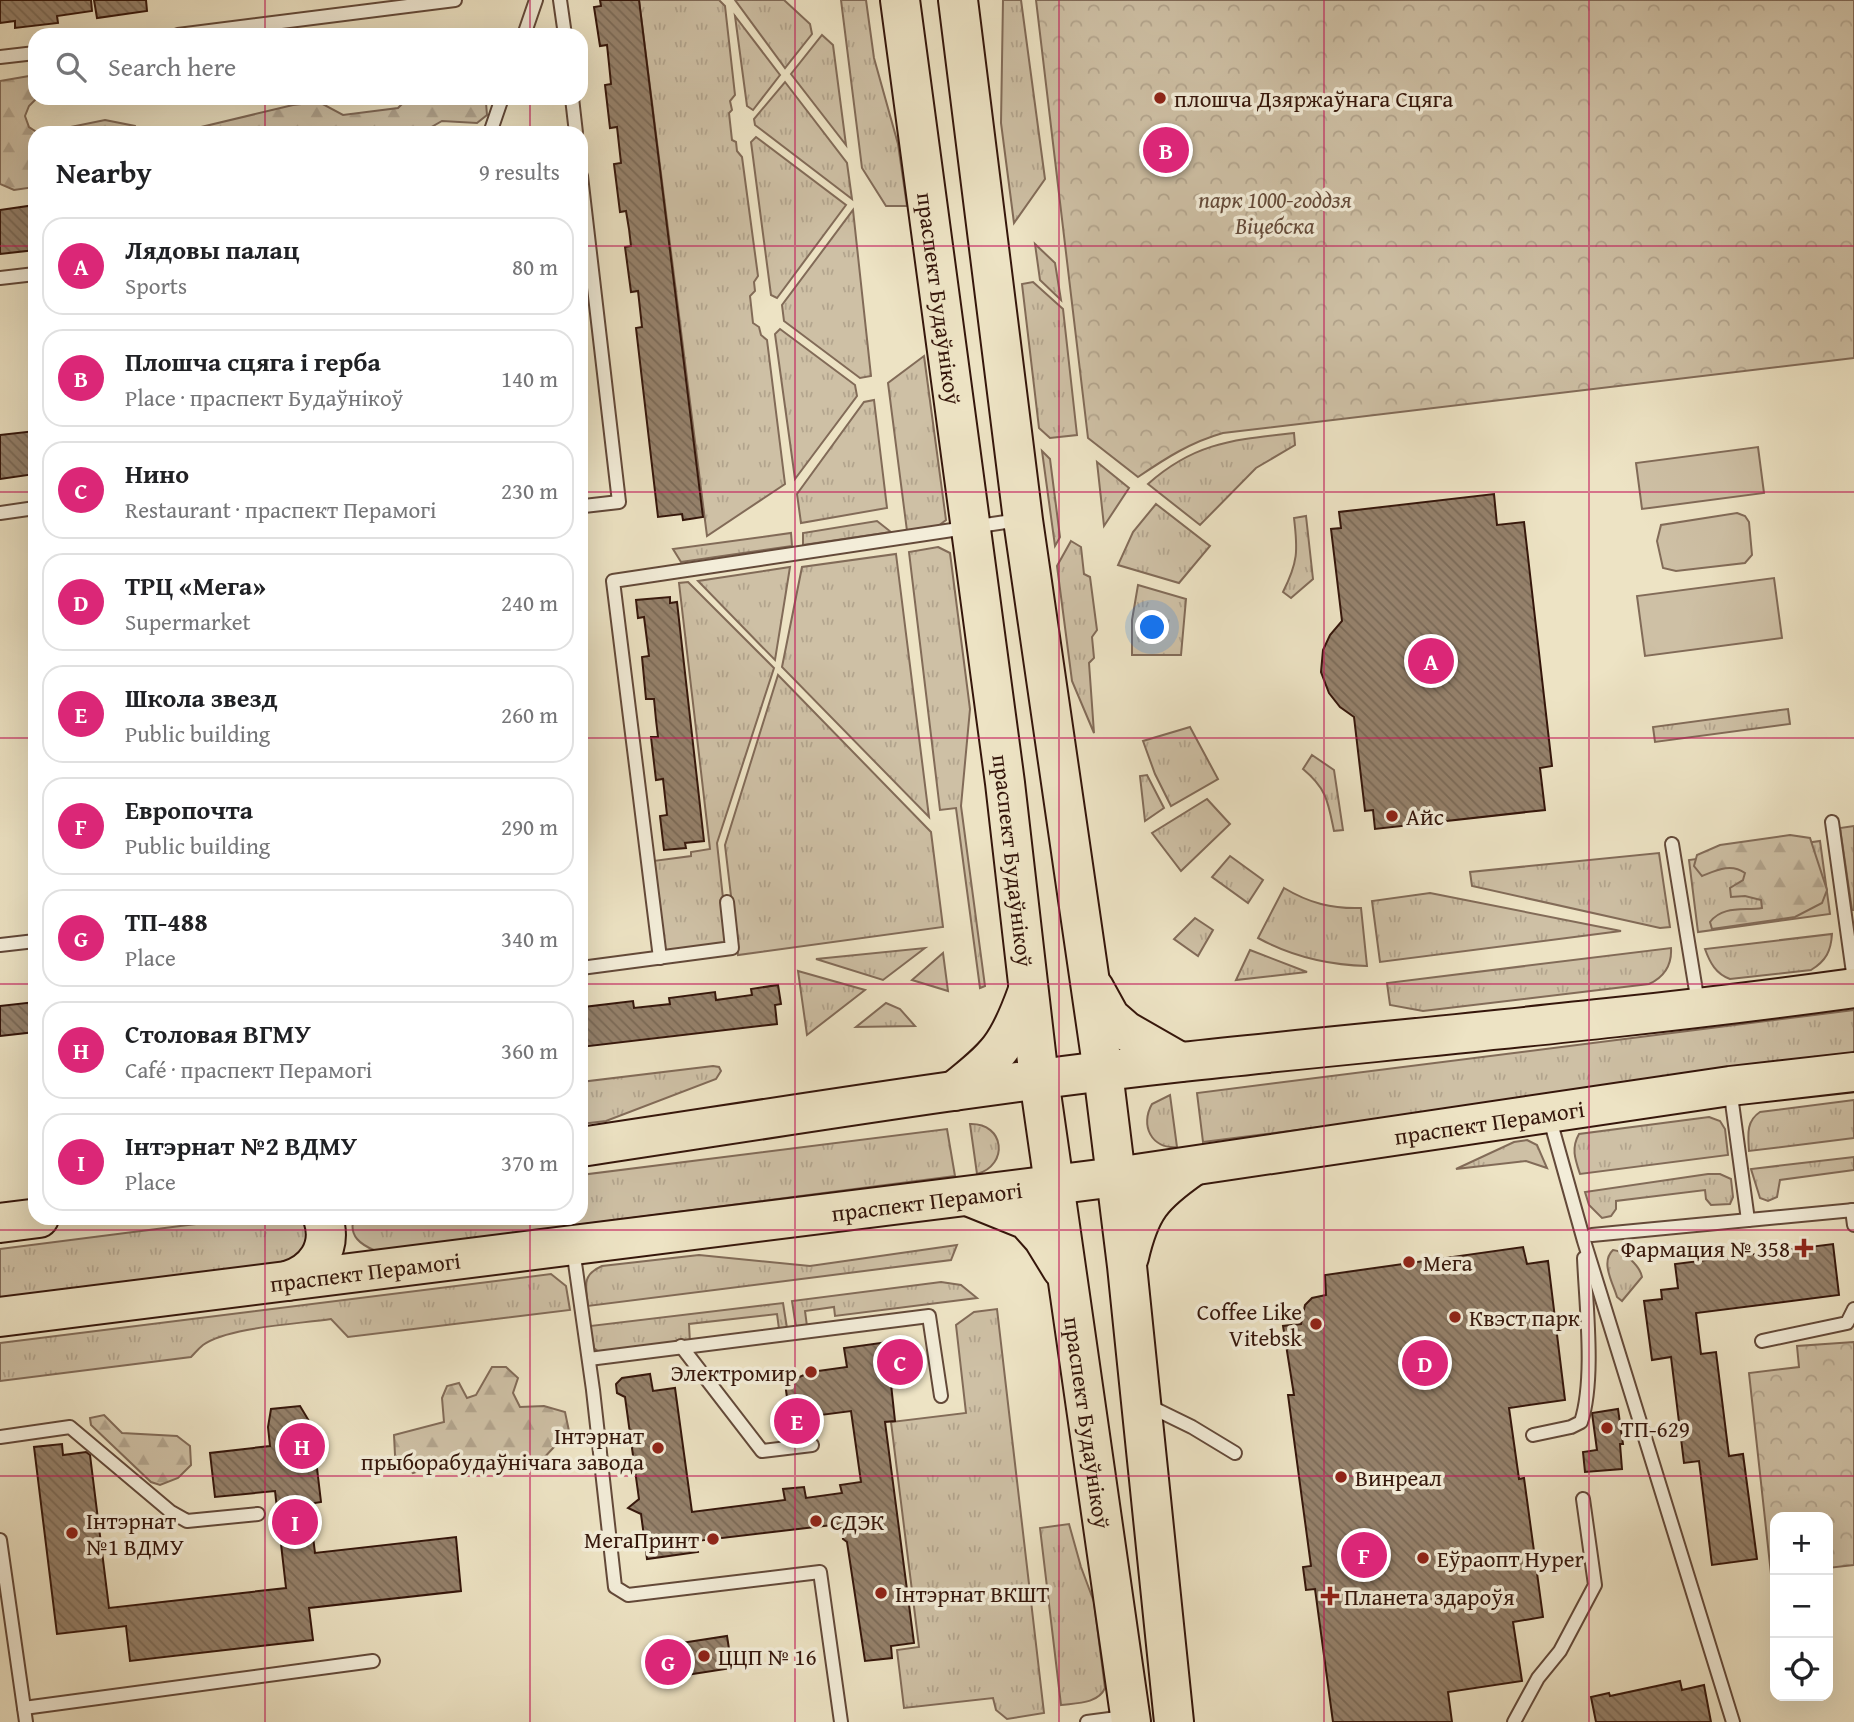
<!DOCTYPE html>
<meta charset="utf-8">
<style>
:root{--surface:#fff;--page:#f2f2f2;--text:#202124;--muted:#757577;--line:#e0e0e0;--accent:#db2777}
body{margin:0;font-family:"Gentium Book Plus",serif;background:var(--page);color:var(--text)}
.controls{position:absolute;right:21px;bottom:21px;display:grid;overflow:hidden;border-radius:14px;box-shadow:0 7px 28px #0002}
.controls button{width:63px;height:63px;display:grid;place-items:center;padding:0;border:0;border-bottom:2px solid var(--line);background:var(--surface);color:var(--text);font:35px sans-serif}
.you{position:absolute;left:1153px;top:628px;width:24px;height:24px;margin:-18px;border:5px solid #fff;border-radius:50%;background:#1a73e8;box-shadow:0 0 0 10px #1a73e833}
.badge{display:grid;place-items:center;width:46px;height:46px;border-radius:50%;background:var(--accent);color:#fff;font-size:23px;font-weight:700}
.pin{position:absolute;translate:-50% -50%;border:4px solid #fff;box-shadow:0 2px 7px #0006}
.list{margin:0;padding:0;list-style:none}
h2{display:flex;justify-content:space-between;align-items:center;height:91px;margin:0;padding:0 28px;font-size:30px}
h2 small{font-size:23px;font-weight:400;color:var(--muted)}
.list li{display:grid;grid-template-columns:46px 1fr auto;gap:21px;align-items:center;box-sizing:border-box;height:98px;margin:0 14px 14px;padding:0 14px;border:2px solid var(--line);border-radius:21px}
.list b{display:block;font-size:26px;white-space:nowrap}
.list p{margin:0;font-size:23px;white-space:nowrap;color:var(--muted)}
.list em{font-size:23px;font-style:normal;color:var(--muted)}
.icon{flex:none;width:38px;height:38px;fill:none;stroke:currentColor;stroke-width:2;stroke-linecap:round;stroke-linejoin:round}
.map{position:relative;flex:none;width:1854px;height:1722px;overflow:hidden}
.search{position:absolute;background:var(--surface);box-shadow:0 7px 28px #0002;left:28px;top:28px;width:560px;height:77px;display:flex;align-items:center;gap:18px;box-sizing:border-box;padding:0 24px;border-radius:21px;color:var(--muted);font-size:26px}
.panel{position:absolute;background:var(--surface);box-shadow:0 7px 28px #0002;left:28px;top:126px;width:560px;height:1099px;border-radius:21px}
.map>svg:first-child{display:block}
</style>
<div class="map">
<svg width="1854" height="1722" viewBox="0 0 1854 1722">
<defs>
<pattern id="grass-tufts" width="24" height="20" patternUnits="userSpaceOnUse" patternTransform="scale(1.75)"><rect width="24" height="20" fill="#cec0a5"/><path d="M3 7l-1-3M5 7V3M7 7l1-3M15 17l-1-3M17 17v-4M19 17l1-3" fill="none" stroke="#b2a48d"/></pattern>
<pattern id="forest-firs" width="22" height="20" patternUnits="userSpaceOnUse" patternTransform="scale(1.75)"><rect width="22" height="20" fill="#cec0a5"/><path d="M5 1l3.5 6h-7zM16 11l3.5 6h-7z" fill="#b2a48d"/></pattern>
<pattern id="park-crowns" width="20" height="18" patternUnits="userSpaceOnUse" patternTransform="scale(1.75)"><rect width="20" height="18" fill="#cec0a5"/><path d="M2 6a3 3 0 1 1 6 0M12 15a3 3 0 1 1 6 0" fill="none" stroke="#b2a48d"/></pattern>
<pattern id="building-back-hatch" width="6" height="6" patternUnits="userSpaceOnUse" patternTransform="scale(1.75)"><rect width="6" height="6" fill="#95816b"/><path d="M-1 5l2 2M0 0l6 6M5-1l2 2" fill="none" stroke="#7a6956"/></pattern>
</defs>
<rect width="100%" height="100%" fill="#ede3c4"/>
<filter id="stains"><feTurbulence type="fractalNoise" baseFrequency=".00286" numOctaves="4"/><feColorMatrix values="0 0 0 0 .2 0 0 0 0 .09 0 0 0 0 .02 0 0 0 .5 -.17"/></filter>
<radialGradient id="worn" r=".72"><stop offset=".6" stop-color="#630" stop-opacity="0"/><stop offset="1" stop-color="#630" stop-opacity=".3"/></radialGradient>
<g fill="url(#grass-tufts)" stroke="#826b58" stroke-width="2">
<polygon points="639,0 719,0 725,6 735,95 730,101 732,110 729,113 732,140 736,142 737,151 742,157 758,276 754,282 755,291 750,296 753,323 759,327 761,335 767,340 785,484 707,536"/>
<polygon points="735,0 784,0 810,24 812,34 785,68"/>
<polygon points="841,0 866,0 874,58 898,144 907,206 886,206 862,168"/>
<polygon points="1003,0 1021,0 1045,179 1014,223 1001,123"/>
<polygon points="735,16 780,75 753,110 747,106"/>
<polygon points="822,35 833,45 846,145 791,74"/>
<polygon points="785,82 847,163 852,199 755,125 754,119"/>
<polygon points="756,137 846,205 777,298 771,295 751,142"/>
<polygon points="853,210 871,376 860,378 784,321 782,305"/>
<polygon points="1035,244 1055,263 1061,300 1040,280"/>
<polygon points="1033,282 1063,309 1077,435 1050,438 1039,428 1022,284"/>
<polygon points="780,329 855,385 857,396 795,479 775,334"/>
<polygon points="924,356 946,520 937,527 907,531 888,383"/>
<polygon points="874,400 887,508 801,523 797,494 864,402"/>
<path d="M1294,433L1295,445L1256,468L1200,525L1148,484C1195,442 1234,440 1294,433Z"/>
<polygon points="1042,451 1050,459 1060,537 1055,546"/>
<polygon points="1097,462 1129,488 1104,526"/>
<polygon points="1156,504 1210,546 1179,583 1118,565 1133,532"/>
<path d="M1306,516L1313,579L1291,598L1283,592C1298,562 1298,551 1294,518Z"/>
<polygon points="877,521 891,532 803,545 803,533"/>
<polygon points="791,533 792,546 681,562 673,549"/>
<polygon points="1071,541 1081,547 1084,574 1090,577 1097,630 1092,637 1094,658 1089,663 1094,733 1072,681 1057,566"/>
<polygon points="938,547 950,553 970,709 961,806 985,986 980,988 956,808 940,810 909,552"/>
<polygon points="896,554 929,817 782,667 802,567"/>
<polygon points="790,567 775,660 698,581"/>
<polygon points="688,582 774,668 717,843 728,944 665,954 653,861 691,856 691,852 710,849 679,583"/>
<polygon points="1138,585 1186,599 1181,655 1132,655 1132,620"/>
<polygon points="778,675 931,832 943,927 738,955 725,845"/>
<polygon points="1788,709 1790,724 1655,742 1653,727"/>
<polygon points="1190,727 1218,779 1171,806 1155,774 1143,741"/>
<path d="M1312,755L1334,770L1343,830L1334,831C1328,802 1327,789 1303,769Z"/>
<polygon points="1147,775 1164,808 1145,821 1140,776"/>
<polygon points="1207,799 1230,824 1181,871 1152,833"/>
<polygon points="1854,826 1854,910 1852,910 1840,828"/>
<polygon points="1820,841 1830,914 1698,932 1689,860"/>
<polygon points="1659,853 1670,927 1660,928 1472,886 1470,872"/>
<polygon points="1230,856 1263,880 1248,903 1212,877"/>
<path d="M1284,888C1309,903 1332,909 1361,908L1367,966C1330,965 1291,956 1258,938Z"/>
<polygon points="1430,893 1621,931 1380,962 1372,901"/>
<polygon points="1195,918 1213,930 1198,956 1174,939"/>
<path d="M1832,934C1831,951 1826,961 1811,970L1730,979C1716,974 1710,963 1705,949Z"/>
<polygon points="925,948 883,980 816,959"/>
<path d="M1671,948C1672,965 1664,977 1649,984L1423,1011L1390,1005L1387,983Z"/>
<polygon points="1250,950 1307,972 1236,980"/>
<polygon points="943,953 948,991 912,980"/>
<polygon points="798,971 865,990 807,1035"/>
<polygon points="886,1003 900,1009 915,1026 856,1027"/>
<polygon points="1854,1010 1854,1059 1203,1142 1197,1093"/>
<polygon points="713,1066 719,1067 721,1071 716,1079 606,1121 581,1124 581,1082"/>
<path d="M1170,1095L1177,1147C1151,1149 1140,1125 1152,1104Z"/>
<path d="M1854,1100V1138L1749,1151C1748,1135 1746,1121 1760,1112Z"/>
<path d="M1709,1117L1720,1121L1725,1129L1728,1155L1580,1174C1575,1159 1571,1148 1579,1134Z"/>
<path d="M970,1124C1005,1123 1009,1165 977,1174Z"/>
<path d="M947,1129L955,1176L376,1251C361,1245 348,1236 354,1218H581V1175Z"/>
<polygon points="1527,1140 1537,1145 1547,1168 1526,1161 1456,1169 1514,1142"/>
<polygon points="1854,1157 1854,1170 1780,1180 1777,1197 1768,1201 1760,1198 1751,1169"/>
<polygon points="1708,1174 1720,1174 1731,1179 1733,1197 1730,1204 1711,1205 1706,1199 1705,1190 1616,1201 1616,1209 1611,1216 1602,1218 1589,1205 1585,1192"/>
<polygon points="243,1218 302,1218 308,1225 307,1254 287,1263 0,1299 0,1249"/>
<path d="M957,1245L951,1260L588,1306C586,1287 581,1275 602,1266L699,1255L810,1266Z"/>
<path d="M1613,1250C1624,1251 1640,1266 1642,1277L1622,1301L1617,1297C1613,1283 1600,1262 1613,1250Z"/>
<path d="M551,1274L566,1286L570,1310L348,1337L331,1319C298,1324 228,1327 203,1345C198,1349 195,1353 191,1357L0,1381V1343Z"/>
<polygon points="941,1282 961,1285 977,1298 835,1316 834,1307 805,1311 807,1326 796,1327 792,1301"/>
<polygon points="783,1303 787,1328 779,1329 777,1314 689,1324 690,1343 599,1352 594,1348 590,1326"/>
<polygon points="997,1309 1044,1713 1007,1719 996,1710 993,1698 904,1708 897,1650 919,1647 891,1422 966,1413 956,1325 974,1312"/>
<path d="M1069,1524L1081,1567L1094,1602L1105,1688C1098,1704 1076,1703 1061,1705L1040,1528Z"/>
</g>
<g fill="url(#forest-firs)" stroke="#826b58" stroke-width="2">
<polygon points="35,75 35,98 37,98 29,106 25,116 29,127 38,133 35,133 35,187 14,190 0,184 0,81"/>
<polygon points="408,98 482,98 486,103 487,115 477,123 442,121 421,133 189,133 197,128 293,105 319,102 343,115 398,108"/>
<polygon points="105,120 135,126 139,133 41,133"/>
<path d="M1790,835L1810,838L1827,890L1822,903L1795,917L1712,929L1710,922C1723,905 1744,911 1762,908L1761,900L1745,896L1731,897L1730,888L1743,880L1745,873C1731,863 1717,870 1702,876L1694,866L1697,855L1720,845Z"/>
<polygon points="492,1367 506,1367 518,1378 513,1393 520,1407 544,1406 565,1412 569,1431 541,1461 504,1468 460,1456 413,1473 395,1455 394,1435 444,1422 442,1398 447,1386 459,1383 467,1398 476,1395"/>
<polygon points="104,1415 122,1433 177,1436 190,1446 191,1465 178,1478 160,1485 151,1482 91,1425 90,1418"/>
</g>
<g fill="url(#park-crowns)" stroke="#826b58" stroke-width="2">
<path d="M1036,0H1854V358L1223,433C1191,442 1166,458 1138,477L1088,438Z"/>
<polygon points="1854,1342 1854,1565 1828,1568 1828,1517 1775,1517 1775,1573 1771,1574 1749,1373 1799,1367 1797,1346"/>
</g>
<g fill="#cec0a5" stroke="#826b58" stroke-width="2">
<polygon points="1758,447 1764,493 1642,509 1636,463"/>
<polygon points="1737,513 1745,516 1749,522 1752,555 1745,563 1676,571 1663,568 1657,541 1661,525"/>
<polygon points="1774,578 1782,638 1645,656 1637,596"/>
</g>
<g fill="url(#building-back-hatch)" stroke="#35160b" stroke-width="2">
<polygon points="0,0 91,0 92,11 57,16 58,23 15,28 15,21 0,23"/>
<polygon points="94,0 146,0 147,11 97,18"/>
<polygon points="600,0 639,0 703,517 683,520 682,514 658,517 636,328 642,327 638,291 631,292 625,247 631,246 629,229 626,211 620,212 614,164 621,163 617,127 610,128 605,85 611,84 609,64 607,45 600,46 594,7 601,6"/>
<polygon points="35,205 35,250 0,254 0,210"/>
<polygon points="35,431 35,474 0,479 0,435"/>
<polygon points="1494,494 1497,525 1524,522 1552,766 1540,768 1545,810 1375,829 1373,810 1365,811 1354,717 1340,707 1329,693 1321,672 1323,650 1330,635 1342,621 1331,529 1341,528 1339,512"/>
<polygon points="670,597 670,603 677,602 704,841 685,843 686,848 664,850 660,816 667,815 663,779 656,780 651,737 658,737 656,720 654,699 646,699 642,657 649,656 644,617 638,618 636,600"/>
<polygon points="778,985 781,1004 775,1005 777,1024 581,1047 581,1013 584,1013 584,1007 633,1001 634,1008 670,1004 669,998 715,992 716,1000 752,995 751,989"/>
<polygon points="35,1002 35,1032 0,1036 0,1006"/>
<polygon points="1833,1244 1839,1295 1696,1313 1701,1354 1716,1352 1729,1456 1743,1454 1757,1559 1712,1565 1699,1461 1684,1463 1671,1357 1652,1360 1644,1301 1662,1299 1661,1290 1678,1288 1675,1264"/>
<polygon points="1523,1247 1527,1264 1548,1261 1565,1400 1509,1408 1519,1479 1524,1478 1543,1617 1513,1622 1522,1681 1448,1692 1452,1722 1333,1722 1315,1589 1306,1590 1303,1567 1311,1566 1288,1395 1294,1395 1283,1326 1301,1324 1305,1305 1312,1298 1326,1295 1325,1275"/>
<polygon points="888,1342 903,1348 907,1377 891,1384 895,1421 885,1422 914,1643 891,1646 892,1658 865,1661 847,1542 843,1539 841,1524 696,1541 698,1552 647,1559 641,1514 628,1508 639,1499 625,1397 617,1393 616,1384 622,1378 650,1374 653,1391 675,1388 692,1512 785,1500 783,1489 804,1487 806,1498 842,1493 840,1485 861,1482 851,1411 790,1419 785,1383 811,1372 847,1367 844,1348"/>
<polygon points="300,1406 312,1426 321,1502 309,1504 315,1553 456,1537 461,1591 309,1608 313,1640 130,1661 126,1626 57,1634 34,1447 62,1444 63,1455 86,1452 90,1455 109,1608 286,1588 275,1491 215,1497 210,1453 270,1446 268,1427 271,1409"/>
<polygon points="1618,1409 1623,1444 1620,1444 1622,1469 1585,1472 1583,1452 1597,1450 1592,1413"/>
<polygon points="727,1636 732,1668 660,1679 655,1647"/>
<polygon points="1680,1681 1682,1690 1704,1685 1711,1722 1596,1722 1591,1697 1609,1693 1610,1696"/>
</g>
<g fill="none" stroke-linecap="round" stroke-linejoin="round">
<g stroke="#634939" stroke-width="16">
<g id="lane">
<polyline points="560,0 565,35"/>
<polyline points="178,35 455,0"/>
<polyline points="524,35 536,0"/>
<polyline points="0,57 35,53"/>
<polyline points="572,98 576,133"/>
<polyline points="490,133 502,98"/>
<polyline points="581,176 619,502 584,506"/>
<polyline points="0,278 35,274"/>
<polyline points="0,513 35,508"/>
<polyline points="1832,822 1854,980"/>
<polyline points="1672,844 1698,1003"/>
<polyline points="0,945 35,941"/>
<polyline points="660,958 613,581 1019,520"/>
<polyline points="581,968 732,948 727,902"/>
<polyline points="1730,1088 1748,1220"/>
<polyline points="1549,1116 1584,1241 1733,1722"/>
<polyline points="1852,1210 1854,1225"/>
<polyline points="1592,1235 1854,1210"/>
<polyline points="573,1249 593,1390 615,1587 628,1595 820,1572 841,1722"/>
<polyline points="1762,1341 1847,1323 1854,1309"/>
<polyline points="681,1346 762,1451 812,1445"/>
<polyline points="589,1359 929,1316 941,1396"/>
<polyline points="1149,1406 1192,1427 1235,1453"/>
<path d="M1533,1435L1571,1427L1581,1422C1595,1380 1586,1305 1584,1258"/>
<polyline points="0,1437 70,1427 171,1512 187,1521 258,1514"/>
<polyline points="0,1540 26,1722"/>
<polyline points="24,1708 373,1661"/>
<polyline points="1087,1722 1125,1717"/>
<polyline points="1514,1722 1538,1678 1560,1651 1595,1585 1583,1499"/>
</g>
</g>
<g stroke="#35160b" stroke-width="42">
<g id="primary">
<path id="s1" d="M900,0L1005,783L1039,1079L1131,1722"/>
<polyline points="958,0 1023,520 1103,1072 1127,1266 1174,1722"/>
<polyline points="1094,988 1110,1017 1126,1031 1180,1062"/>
<path d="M954,1091C998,1056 1008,1046 1027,993"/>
<path d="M581,1147C781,1117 980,1084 1181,1062C1406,1038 1630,1019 1854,988"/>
<polyline points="970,1197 1027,1220 1043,1238 1062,1269"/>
<polyline points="0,1223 39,1218"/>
<path d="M1129,1257C1140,1209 1152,1195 1192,1167"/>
<path d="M287,1281C315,1273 333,1248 323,1218"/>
<path id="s2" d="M0,1317L1116,1177L1730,1086L1854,1072"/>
</g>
</g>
<use href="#lane" stroke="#f3edd9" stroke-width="12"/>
<use href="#primary" stroke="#ede3c4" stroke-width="38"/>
</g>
<path fill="none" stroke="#c2185b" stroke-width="2" stroke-opacity="0.55" d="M265,0V35M530,0V35M795,0V1722M1059,0V1722M1324,0V1722M1589,0V1722M265,98V133M530,98V133M0,246H35M581,246H1854M0,492H35M581,492H1854M0,738H35M581,738H1854M0,984H35M581,984H1854M265,1218V1722M530,1218V1722M0,1230H1854M0,1476H1854"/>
<g fill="#8f2418" stroke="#f3edd9" stroke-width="2.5">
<circle cx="1160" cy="98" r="7"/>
<circle cx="1392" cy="816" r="7"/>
<path d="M1800.5 1237.5h7v7h7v7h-7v7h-7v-7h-7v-7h7z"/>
<circle cx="1409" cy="1262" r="7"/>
<circle cx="1455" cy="1317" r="7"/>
<circle cx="1316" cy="1324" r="7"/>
<circle cx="811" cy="1372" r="7"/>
<circle cx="1607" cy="1428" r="7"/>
<circle cx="658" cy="1448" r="7"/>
<circle cx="1341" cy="1477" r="7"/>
<circle cx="816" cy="1521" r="7"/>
<circle cx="72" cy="1533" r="7"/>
<circle cx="713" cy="1539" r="7"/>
<circle cx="1423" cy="1558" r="7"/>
<circle cx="881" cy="1593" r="7"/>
<path d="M1326.5 1585.5h7v7h7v7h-7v7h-7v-7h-7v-7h7z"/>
<circle cx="704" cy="1656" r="7"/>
</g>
<g text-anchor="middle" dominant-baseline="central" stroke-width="7" stroke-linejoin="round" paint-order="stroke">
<g font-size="23" fill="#35160b" stroke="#f3edd9" text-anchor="start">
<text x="1174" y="98">плошча Дзяржаўнага Сцяга</text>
<text x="1406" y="816">Айс</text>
<text x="1790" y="1248" text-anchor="end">Фармация № 358</text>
<text x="1423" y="1262">Мега</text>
<text x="1302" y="1311" text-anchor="end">Coffee Like<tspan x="1302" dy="26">Vitebsk</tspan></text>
<text x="1469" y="1317">Квэст парк</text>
<text x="797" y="1372" text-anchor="end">Электромир</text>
<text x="1621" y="1428">ТП-629</text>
<text x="644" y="1435" text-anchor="end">Інтэрнат<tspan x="644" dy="26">прыборабудаўнічага завода</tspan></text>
<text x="1355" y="1477">Винреал</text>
<text x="86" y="1520">Інтэрнат<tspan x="86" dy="26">№1 ВДМУ</tspan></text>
<text x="830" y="1521">СДЭК</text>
<text x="699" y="1539" text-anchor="end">МегаПринт</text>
<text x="1437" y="1558">Еўраопт Hyper</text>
<text x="895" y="1593">Інтэрнат ВКШТ</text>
<text x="1344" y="1596">Планета здароўя</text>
<text x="718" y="1656">ЦЦП № 16</text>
</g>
<g font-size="23" font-style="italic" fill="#634939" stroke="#f3edd9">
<text x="1275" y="199">парк 1000-годдзя<tspan x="1275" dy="26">Віцебска</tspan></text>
</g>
<g font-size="23" fill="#35160b" stroke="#f3edd9">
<text stroke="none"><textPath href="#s1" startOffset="301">праспект Будаўнікоў</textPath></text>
<text stroke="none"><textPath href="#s1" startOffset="868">праспект Будаўнікоў</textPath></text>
<text stroke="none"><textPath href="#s2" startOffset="1502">праспект Перамогі</textPath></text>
<text stroke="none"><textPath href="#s2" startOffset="934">праспект Перамогі</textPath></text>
<text stroke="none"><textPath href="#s2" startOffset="368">праспект Перамогі</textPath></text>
<text stroke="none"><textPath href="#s1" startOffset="1435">праспект Будаўнікоў</textPath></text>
</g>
</g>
<rect width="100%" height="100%" filter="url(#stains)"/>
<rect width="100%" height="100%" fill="url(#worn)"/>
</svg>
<div class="controls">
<button>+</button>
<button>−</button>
<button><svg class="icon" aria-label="locate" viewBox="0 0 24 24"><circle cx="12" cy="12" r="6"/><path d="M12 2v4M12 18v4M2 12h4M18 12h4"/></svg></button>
</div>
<div class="you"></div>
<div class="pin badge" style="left:1431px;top:661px">A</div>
<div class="pin badge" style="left:1166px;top:150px">B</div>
<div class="pin badge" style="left:900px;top:1362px">C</div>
<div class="pin badge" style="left:1425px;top:1363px">D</div>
<div class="pin badge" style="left:797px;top:1421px">E</div>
<div class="pin badge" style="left:1364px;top:1555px">F</div>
<div class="pin badge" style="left:668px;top:1662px">G</div>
<div class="pin badge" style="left:302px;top:1446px">H</div>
<div class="pin badge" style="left:295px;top:1522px">I</div>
<div class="search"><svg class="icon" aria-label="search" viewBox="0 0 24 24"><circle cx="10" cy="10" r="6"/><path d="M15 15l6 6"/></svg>Search here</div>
<section class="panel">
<h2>Nearby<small>9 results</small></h2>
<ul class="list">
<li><span class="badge">A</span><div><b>Лядовы палац</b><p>Sports</p></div><em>80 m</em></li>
<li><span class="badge">B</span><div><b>Плошча сцяга і герба</b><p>Place · праспект Будаўнікоў</p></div><em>140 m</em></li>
<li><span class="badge">C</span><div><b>Нино</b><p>Restaurant · праспект Перамогі</p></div><em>230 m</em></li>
<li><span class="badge">D</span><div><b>ТРЦ «Мега»</b><p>Supermarket</p></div><em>240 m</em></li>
<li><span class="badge">E</span><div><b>Школа звезд</b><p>Public building</p></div><em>260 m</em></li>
<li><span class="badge">F</span><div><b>Европочта</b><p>Public building</p></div><em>290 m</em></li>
<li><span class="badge">G</span><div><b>ТП-488</b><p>Place</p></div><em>340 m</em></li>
<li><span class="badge">H</span><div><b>Столовая ВГМУ</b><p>Café · праспект Перамогі</p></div><em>360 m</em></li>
<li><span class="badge">I</span><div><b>Інтэрнат №2 ВДМУ</b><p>Place</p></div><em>370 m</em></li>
</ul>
</section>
</div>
